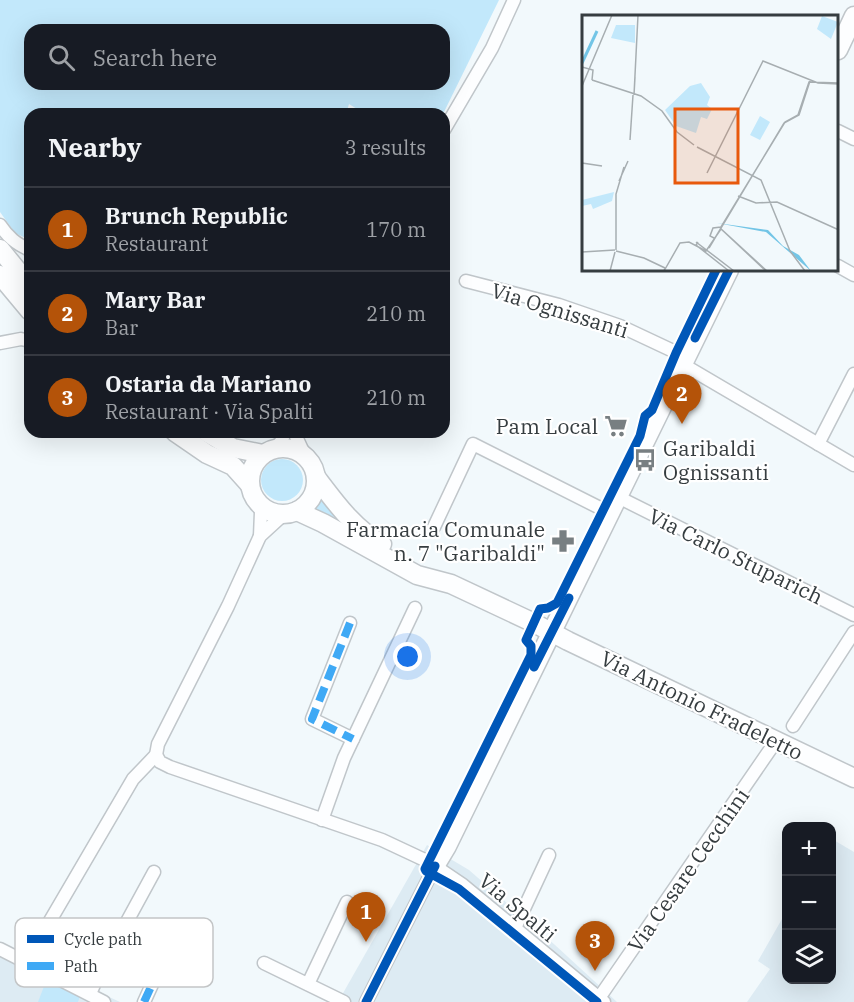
<!DOCTYPE html>
<meta charset="utf-8">
<style>
:root{--surface:#171b24;--page:#20242c;--text:#f1f3f6;--muted:#9ea1a6;--line:#363941;--accent:#b45309}
body{margin:0;font-family:"IBM Plex Serif",serif;background:var(--page);color:var(--text)}
.controls{position:absolute;right:18px;bottom:18px;display:grid;overflow:hidden;border-radius:12px;box-shadow:0 6px 24px #0002}
.controls button{width:54px;height:54px;display:grid;place-items:center;padding:0;border:0;border-bottom:2px solid var(--line);background:var(--surface);color:var(--text);font:30px sans-serif}
.you{position:absolute;left:408px;top:657px;width:21px;height:21px;margin:-15px;border:4px solid #fff;border-radius:50%;background:#1a73e8;box-shadow:0 0 0 9px #1a73e833}
.badge{display:grid;place-items:center;width:39px;height:39px;border-radius:50%;background:var(--accent);color:#fff;font-size:20px;font-weight:700}
.pin{position:absolute;translate:-50% -50px;filter:drop-shadow(0 2px 3px #0008)}
.pin::after{content:'';position:absolute;top:32px;width:21px;height:18px;background:inherit;clip-path:polygon(0 0,100% 0,50% 100%)}
.list{margin:0;padding:0;list-style:none}
h2{display:flex;justify-content:space-between;align-items:center;height:78px;margin:0;padding:0 24px;font-size:26px}
h2 small{font-size:20px;font-weight:400;color:var(--muted)}
.list li{display:grid;grid-template-columns:39px 1fr auto;gap:18px;align-items:center;box-sizing:border-box;height:84px;padding:0 24px;border-top:2px solid var(--line)}
.list b{display:block;font-size:22px;white-space:nowrap}
.list p{margin:0;font-size:20px;white-space:nowrap;color:var(--muted)}
.list em{font-size:20px;font-style:normal;color:var(--muted)}
.icon{flex:none;width:33px;height:33px;fill:none;stroke:currentColor;stroke-width:2;stroke-linecap:round;stroke-linejoin:round}
.map{position:relative;flex:none;width:854px;height:1002px;overflow:hidden}
.search{position:absolute;background:var(--surface);box-shadow:0 6px 24px #0002;left:24px;top:24px;width:426px;height:66px;display:flex;align-items:center;gap:15px;box-sizing:border-box;padding:0 21px;border-radius:18px;color:var(--muted);font-size:22px}
.panel{position:absolute;background:var(--surface);box-shadow:0 6px 24px #0002;left:24px;top:108px;width:426px;height:330px;border-radius:18px}
.map>svg:first-child{display:block}
</style>
<div class="map">
<svg width="854" height="1002" viewBox="0 0 854 1002">
<rect width="100%" height="100%" fill="#f2f9fc"/>
<g fill="#ddebf3">
<polygon points="832,839 854,852 854,1002 747,1002 770,969 758,961 786,912 786,980 832,980"/>
<polygon points="427,845 469,870 555,945 617,1002 338,1002"/>
<polygon points="0,946 120,1002 0,1002"/>
</g>
<g fill="#c2e8fb" fill-rule="evenodd">
<path d="M0,0H499L443,114H365L349,104L346,114H30V240L15,233L0,212ZM30,30H444V84H30Z"/>
<circle cx="282" cy="480" r="21"/>
<polygon points="319,494 355,533 308,510 315,505"/>
<polygon points="48,976 81,993 78,1002 38,1002"/>
</g>
<g fill="none" stroke-linecap="round" stroke-linejoin="round">
<g stroke="#c0c6ca" stroke-width="15">
<g id="street">
<polyline points="444,130 492,48 514,0"/>
<polyline points="838,131 854,139"/>
<path d="M0,225C8,237 16,244 30,250"/>
<polyline points="838,266 854,275"/>
<polyline points="466,281 559,305 620,326 686,357"/>
<polyline points="0,343 21,339 30,341"/>
<polyline points="682,364 854,465"/>
<polyline points="294,432 305,456"/>
<polyline points="818,444 854,374"/>
<polyline points="276,448 282,440 285,432"/>
<polyline points="618,497 854,615"/>
<polyline points="259,504 261,512 260,536"/>
<polyline points="434,527 473,444 610,513"/>
<polyline points="350,623 312,719 353,739"/>
<polyline points="793,726 854,632"/>
<polyline points="156,755 160,762 170,767 382,840 429,862 463,885 604,1002"/>
<polyline points="156,755 158,744 228,606 260,536 284,514"/>
<polyline points="322,820 344,758 415,608"/>
<polyline points="515,928 549,855"/>
<polyline points="0,949 104,1002"/>
<polyline points="26,962 133,779 156,755"/>
<polyline points="264,963 344,1002"/>
<polyline points="308,984 347,902"/>
<polyline points="90,994 99,973 154,872"/>
<polyline points="599,998 776,741"/>
<polyline points="144,1002 165,956"/>
<polyline points="366,1002 435,866"/>
</g>
</g>
<g stroke="#c0c6ca" stroke-width="21">
<g id="secondary">
<polyline points="838,50 854,16"/>
<polyline points="0,249 30,286"/>
<polyline points="0,275 30,311"/>
<polyline points="175,432 207,454 233,466 250,485"/>
<polyline points="206,432 233,448 263,454"/>
<circle cx="283" cy="481" r="33"/>
<path d="M316,477C335,502 354,529 382,544"/>
<polyline points="297,511 323,523 417,575 451,584 534,623 568,641 854,778"/>
<polyline points="435,866 447,846 729,270"/>
</g>
</g>
<use href="#street" stroke="#fdfeff" stroke-width="12"/>
<use href="#secondary" stroke="#fdfeff" stroke-width="18"/>
<g stroke="#3fa9f5" stroke-width="8" stroke-dasharray="15 8" stroke-linecap="butt">
<polyline points="350,623 312,719 353,739"/>
<polyline points="144,1002 165,956"/>
</g>
<g stroke="#fff" stroke-width="13">
<g id="cycleway">
<polyline points="695,338 729,270"/>
<polyline points="534,667 569,598"/>
<polyline points="366,1002 435,866"/>
<polyline points="597,1002 459,889 426,871 425,869 531,655 531,646 526,640 540,609 548,608 557,603 640,436 645,416 652,410 676,353 716,270"/>
</g>
</g>
<use href="#cycleway" stroke="#0057b8" stroke-width="9"/>
</g>
<defs>
<g id="supermarket-bare" transform="scale(1.8)"><path d="M-6-5.5h2.5l.6 2H6L4.5 2H-2.5L-4.4-4H-6ZM-1.5 3.2a1.3 1.3 0 1 0 .1 0ZM3 3.2a1.3 1.3 0 1 0 .1 0Z" fill="#787f82" stroke="#fff" stroke-width="2.5" paint-order="stroke"/></g>
<g id="bus-bare" transform="scale(1.8)"><path d="M-5-6H5V4H4V6H2V4H-2V6H-4V4H-5ZM-3.5-4V0h7V-4ZM-3.5 1.2v1.5H-2V1.2ZM2 1.2v1.5H3.5V1.2Z" fill="#787f82" stroke="#fff" stroke-width="2.5" paint-order="stroke"/></g>
<g id="pharmacy-bare" transform="scale(1.8)"><path d="M-2-6h4v4h4v4h-4v4h-4v-4h-4v-4h4Z" fill="#787f82" stroke="#fff" stroke-width="2.5" paint-order="stroke"/></g>
</defs>
<g fill-rule="evenodd">
<use href="#supermarket-bare" x="616" y="426"/>
<use href="#bus-bare" x="645" y="460"/>
<use href="#pharmacy-bare" x="563" y="541"/>
</g>
<g text-anchor="middle" dominant-baseline="central" stroke-width="4.5" stroke-linejoin="round" paint-order="stroke">
<g font-size="21" fill="#363d40" stroke="#fff">
<text transform="translate(560 310) rotate(17)">Via Ognissanti</text>
<text transform="translate(736 556) rotate(26)">Via Carlo Stuparich</text>
<text transform="translate(702 705) rotate(26)">Via Antonio Fradeletto</text>
<text transform="translate(688 870) rotate(-55)">Via Cesare Cecchini</text>
<text transform="translate(518 907) rotate(40)">Via Spalti</text>
</g>
<g font-size="21" fill="#363d40" stroke="#fff" text-anchor="end">
<text x="598" y="426">Pam Local</text>
<text x="663" y="448" text-anchor="start">Garibaldi<tspan x="663" dy="24">Ognissanti</tspan></text>
<text x="545" y="529">Farmacia Comunale<tspan x="545" dy="24">n. 7 "Garibaldi"</tspan></text>
</g>
</g>
<g transform="translate(582 15)">
<rect width="256" height="256" fill="#f2f9fc"/>
<path d="M240,1L256,7L249,24L235,14ZM34,10H53V28L29,23ZM119,68L128,82L125,90L130,94L125,104L119,102L114,118L94,111L83,95L108,71ZM178,101L188,107L178,125L168,120ZM32,177L30,186L11,194L9,189L0,191V185Z" fill="#c2e8fb"/>
<path d="M135,208L186,215L201,231L217,240L229,256L184,217Z" fill="#73c5e6"/>
<path fill="none" stroke="#73c5e6" stroke-width="3" d="M0,48L15,16"/>
<path fill="none" stroke="#a7aeb1" stroke-width="1.5" d="M0,52L11,55L10,65M53,62L52,80L56,0M10,65L59,81L80,96L95,117L112,130M0,71L30,0M48,125L51,80M115,132L179,165L208,236L223,256M0,148L20,151M125,158L181,46L236,68L257,69M37,166L46,146M156,181L174,188L195,187L257,215M138,213L184,256M132,223L128,221L131,213L139,212L203,107L216,100L227,67L257,68M114,227L152,256M116,227L114,230L147,256M127,233L202,108L217,100L228,66M34,235V179L42,152M34,236L62,243L83,253L82,256M0,237L33,235M28,256L33,237M82,256L98,228L107,227L124,236L139,214L185,256"/>
<path fill="#e8590c" fill-opacity="0.15" stroke="#e8590c" stroke-width="3" d="M93,94H156V168H93Z"/>
<rect width="256" height="256" fill="none" stroke="#363d40" stroke-width="3"/>
</g>
<rect x="15" y="918" width="198" height="69" rx="9" fill="#fff" stroke="#c3c5c6" stroke-width="1.5"/>
<rect x="27" y="935" width="27" height="8" fill="#0057b8"/>
<rect x="27" y="962" width="27" height="8" fill="#3fa9f5"/>
<g font-size="16" fill="#363d40">
<text x="64" y="945">Cycle path</text>
<text x="64" y="972">Path</text>
</g>
</svg>
<div class="controls">
<button>+</button>
<button>−</button>
<button><svg class="icon" aria-label="layers" viewBox="0 0 24 24"><path d="M12 4l9 5-9 5-9-5zM3 14l9 5 9-5"/></svg></button>
</div>
<div class="you"></div>
<div class="pin badge" style="left:366px;top:942px">1</div>
<div class="pin badge" style="left:682px;top:424px">2</div>
<div class="pin badge" style="left:595px;top:971px">3</div>
<div class="search"><svg class="icon" aria-label="search" viewBox="0 0 24 24"><circle cx="10" cy="10" r="6"/><path d="M15 15l6 6"/></svg>Search here</div>
<section class="panel">
<h2>Nearby<small>3 results</small></h2>
<ul class="list">
<li><span class="badge">1</span><div><b>Brunch Republic</b><p>Restaurant</p></div><em>170 m</em></li>
<li><span class="badge">2</span><div><b>Mary Bar</b><p>Bar</p></div><em>210 m</em></li>
<li><span class="badge">3</span><div><b>Ostaria da Mariano</b><p>Restaurant · Via Spalti</p></div><em>210 m</em></li>
</ul>
</section>
</div>
